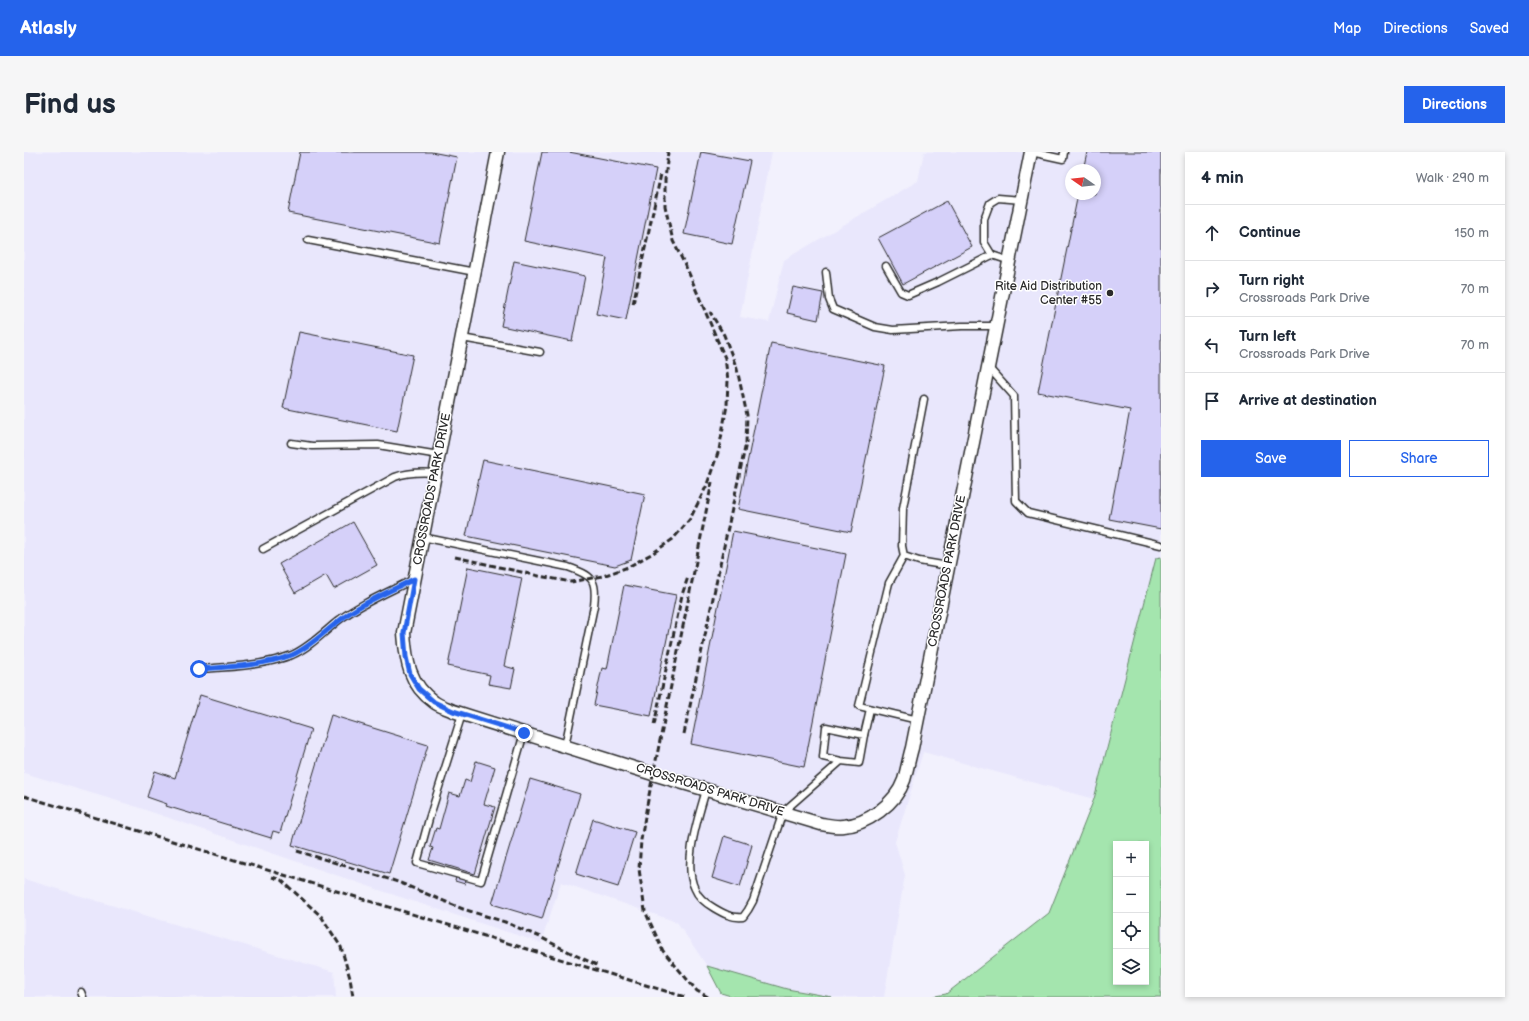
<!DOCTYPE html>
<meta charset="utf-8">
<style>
:root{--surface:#fff;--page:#f6f6f7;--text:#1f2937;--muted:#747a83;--line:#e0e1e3;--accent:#2563eb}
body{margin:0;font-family:"Balsamiq Sans",sans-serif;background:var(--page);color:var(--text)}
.controls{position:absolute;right:12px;bottom:12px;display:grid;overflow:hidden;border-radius:0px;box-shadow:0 2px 6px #0003}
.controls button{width:36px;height:36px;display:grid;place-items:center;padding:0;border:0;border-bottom:1px solid var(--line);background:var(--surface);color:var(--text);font:20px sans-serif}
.compass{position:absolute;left:1041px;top:12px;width:36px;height:36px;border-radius:50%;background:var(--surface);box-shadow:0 2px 6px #0003;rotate:284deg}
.stop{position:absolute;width:12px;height:12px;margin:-9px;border:3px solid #2563eb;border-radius:50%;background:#fff}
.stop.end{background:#2563eb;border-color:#fff;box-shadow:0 1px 4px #0008}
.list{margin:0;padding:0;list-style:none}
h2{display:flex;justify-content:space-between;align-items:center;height:52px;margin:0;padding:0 16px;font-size:17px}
h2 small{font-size:13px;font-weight:400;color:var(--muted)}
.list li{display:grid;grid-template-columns:26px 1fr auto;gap:12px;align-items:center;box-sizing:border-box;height:56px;padding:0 16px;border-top:1px solid var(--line)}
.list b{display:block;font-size:15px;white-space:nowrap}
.list p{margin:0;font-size:13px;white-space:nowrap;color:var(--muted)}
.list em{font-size:13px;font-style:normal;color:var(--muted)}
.actions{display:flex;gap:8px;padding:12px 16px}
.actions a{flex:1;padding:9px 0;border:1px solid var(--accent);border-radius:0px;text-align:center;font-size:14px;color:var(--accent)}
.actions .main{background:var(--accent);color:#fff}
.icon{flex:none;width:22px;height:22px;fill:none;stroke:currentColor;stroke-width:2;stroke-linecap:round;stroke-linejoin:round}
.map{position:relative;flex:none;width:1137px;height:845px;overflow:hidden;border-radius:0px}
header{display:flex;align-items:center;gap:24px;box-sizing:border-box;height:56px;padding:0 20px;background:var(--accent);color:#fff}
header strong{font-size:19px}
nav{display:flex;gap:22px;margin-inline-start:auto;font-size:14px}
.intro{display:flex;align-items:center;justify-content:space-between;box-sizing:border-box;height:96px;padding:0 24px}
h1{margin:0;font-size:28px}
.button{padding:10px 18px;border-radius:0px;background:var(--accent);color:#fff;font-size:14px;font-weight:700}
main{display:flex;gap:24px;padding:0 24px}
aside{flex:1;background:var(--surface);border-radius:0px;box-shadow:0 2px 6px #0003}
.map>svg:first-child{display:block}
</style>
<header>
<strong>Atlasly</strong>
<nav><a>Map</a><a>Directions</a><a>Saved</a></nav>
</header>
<div class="intro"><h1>Find us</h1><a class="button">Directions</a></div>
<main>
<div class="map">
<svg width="1137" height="845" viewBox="0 0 1137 845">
<rect width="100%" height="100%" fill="#f2f1fd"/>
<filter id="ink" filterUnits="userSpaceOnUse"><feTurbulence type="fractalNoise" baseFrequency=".025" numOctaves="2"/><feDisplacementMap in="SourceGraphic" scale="8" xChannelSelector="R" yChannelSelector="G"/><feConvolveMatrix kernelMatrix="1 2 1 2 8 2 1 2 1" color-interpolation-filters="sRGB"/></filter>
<g filter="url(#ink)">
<g fill="#e9e7fc" fill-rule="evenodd">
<path d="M0,0H748L716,165L745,170L760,108L894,29L900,0H1137V405L1132,406L1070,647L899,600L871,690L881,723L860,845H808L763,837L683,814L653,770L537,730L517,791L373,744L110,654L0,621ZM1047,18H1071V42H1047Z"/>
<polygon points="0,727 310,820 312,845 0,845"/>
</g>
<g fill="#a4e5ae" stroke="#68886c" fill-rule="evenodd">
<path d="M1137,405V845H906L922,842L1025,761L1070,647L1132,406ZM1092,692H1122V830H1092Z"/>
<polygon points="683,814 763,837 808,845 710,845 697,841"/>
</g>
<g fill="#d5d0f9" stroke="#2b2b2b">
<polygon points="276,0 407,0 433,5 416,91 264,61"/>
<polygon points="518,0 545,0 632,17 602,168 572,162 583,106 500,89"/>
<polygon points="677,0 726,9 708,92 660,82"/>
<polygon points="1063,0 1137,0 1137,377 1085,367 1106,258 1014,240 1054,42 1071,42 1071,18 1059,18"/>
<polygon points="923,49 948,95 879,132 854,86"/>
<polygon points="490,109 561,124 548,189 477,174"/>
<polygon points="769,135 799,141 794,168 763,161"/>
<polygon points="275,180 389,203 373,279 259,256"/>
<polygon points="747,191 861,214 827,380 714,357"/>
<polygon points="459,308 621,342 607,408 591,414 442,384"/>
<polygon points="329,370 353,413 310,437 302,423 271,441 255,412"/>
<polygon points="709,379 822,402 780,615 667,592"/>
<polygon points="444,415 498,426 480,514 491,517 487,536 464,532 466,523 424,514"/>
<polygon points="600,433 652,443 627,564 570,553 578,516 583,517"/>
<polygon points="176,543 287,577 256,681 249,679 247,686 142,654 143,652 123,645 131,619 151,626"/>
<polygon points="307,563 404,593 365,722 268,693"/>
<polygon points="452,609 471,615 460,652 471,655 451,722 405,708 409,696 406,695 412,676 415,677 425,641 436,644 441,628 446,630"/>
<polygon points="506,627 556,642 518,767 468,752"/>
<polygon points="569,667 611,680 594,735 552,722"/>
<polygon points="700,684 728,693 716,735 688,726"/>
<polygon points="432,725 442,728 441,732 431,729"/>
</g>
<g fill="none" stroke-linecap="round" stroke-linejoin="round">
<g stroke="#2b2b2b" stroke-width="9">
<g id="service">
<polyline points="1007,0 1039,7 1040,0"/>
<polyline points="284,88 451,120"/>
<polyline points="968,103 960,90 960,67 966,51 974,46 998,48"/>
<polyline points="862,114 877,140 884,143 914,130 968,103 986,109"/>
<polyline points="802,120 805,147 809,157 851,175 869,178 938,174 972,174"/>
<polyline points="438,186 516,200"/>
<polyline points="964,215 990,244 992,349 1004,361 1137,393"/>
<polyline points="900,247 879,356 878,394 880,404 895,409 924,414"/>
<polyline points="267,291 288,294 354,293 415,303"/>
<path d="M398,385L544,415C569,424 573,427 570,454L541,594"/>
<path d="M239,397L371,325C384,320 397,320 411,321"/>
<polyline points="880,404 865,431 835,554 894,568"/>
<path d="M175,517C206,515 238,514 268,503C286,495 300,480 315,468C337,451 365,440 390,427"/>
<polyline points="438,562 405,667 393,711 457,729 500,581"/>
<polyline points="840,583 846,557"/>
<path d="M682,638C675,663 658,712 671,737C674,745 683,752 690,756C700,762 708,766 719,765L724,758L729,749L759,660L817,609L835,611L840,583L802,575L799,605L817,609"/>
<polyline points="57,840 59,845"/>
</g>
</g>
<g stroke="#2b2b2b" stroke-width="15">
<path id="minor" d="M474,0L380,481C382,509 385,532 410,550C415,554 423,556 429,559L629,622L797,672C804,673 812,675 819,674C843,673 872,651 880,628C883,618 885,606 888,596L1007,0"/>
</g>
<use href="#service" stroke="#fff" stroke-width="6"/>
<use href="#minor" stroke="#fff" stroke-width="12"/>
<g stroke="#2b2b2b" stroke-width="3" stroke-dasharray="6 3" stroke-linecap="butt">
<polyline points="609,152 637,22"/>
<polyline points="431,405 515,424 547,430 579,424 604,415 629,401 649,387 666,367 682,335 695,298 703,253 704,228 701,206 664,119 649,89 641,54 641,28 644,0"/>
<polyline points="630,573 658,443 664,425"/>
<polyline points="660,582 722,291 723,263 713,217 700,183 686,160"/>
<polyline points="0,644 661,845"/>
<polyline points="273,699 374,730 439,757 481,770 516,785 549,802 575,814"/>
<polyline points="248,725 257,728 297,764 317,795 326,826 329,845"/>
<polyline points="684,845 673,839 639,799 621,759 615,717 617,688 623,653 688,330"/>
</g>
</g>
</g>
<g fill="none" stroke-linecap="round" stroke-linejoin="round" filter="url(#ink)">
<path stroke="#2563eb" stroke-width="5" d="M175,517C206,515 238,514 268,503C286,495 300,480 315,469C337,451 365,440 390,427L380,481L382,505L386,522L395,537L410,550L429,559L500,581"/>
</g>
<circle fill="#2b2b2b" stroke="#fff" stroke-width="1.5" cx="1086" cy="141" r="4"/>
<g text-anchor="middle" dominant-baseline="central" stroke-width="3" stroke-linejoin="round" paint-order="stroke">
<g font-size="12" fill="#2b2b2b" stroke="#fff" text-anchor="end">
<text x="1078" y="134">Rite Aid Distribution<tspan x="1078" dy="14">Center #55</tspan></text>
</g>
<g font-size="12" fill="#2b2b2b" stroke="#fff">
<text transform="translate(408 337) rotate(-79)">CROSSROADS PARK DRIVE</text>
<text transform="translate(923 419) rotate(-79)">CROSSROADS PARK DRIVE</text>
<text transform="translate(686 638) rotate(17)">CROSSROADS PARK DRIVE</text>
</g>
</g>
</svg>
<div class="controls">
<button>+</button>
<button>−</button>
<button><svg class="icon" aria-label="locate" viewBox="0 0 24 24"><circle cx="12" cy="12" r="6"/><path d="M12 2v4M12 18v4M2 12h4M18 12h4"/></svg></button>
<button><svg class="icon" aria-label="layers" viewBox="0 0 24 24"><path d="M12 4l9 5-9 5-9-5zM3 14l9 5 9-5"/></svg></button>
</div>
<svg class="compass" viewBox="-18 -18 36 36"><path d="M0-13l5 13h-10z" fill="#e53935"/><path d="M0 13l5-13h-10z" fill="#747a83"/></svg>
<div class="stop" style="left:175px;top:517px"></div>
<div class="stop end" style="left:500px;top:581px"></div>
</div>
<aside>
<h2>4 min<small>Walk · 290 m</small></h2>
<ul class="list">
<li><svg class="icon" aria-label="ahead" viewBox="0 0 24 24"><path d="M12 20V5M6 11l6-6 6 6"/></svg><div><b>Continue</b></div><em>150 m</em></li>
<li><svg class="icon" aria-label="right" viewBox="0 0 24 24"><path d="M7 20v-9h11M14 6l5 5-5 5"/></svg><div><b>Turn right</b><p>Crossroads Park Drive</p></div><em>70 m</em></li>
<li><svg class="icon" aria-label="left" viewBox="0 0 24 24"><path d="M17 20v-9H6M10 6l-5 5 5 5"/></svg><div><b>Turn left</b><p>Crossroads Park Drive</p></div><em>70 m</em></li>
<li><svg class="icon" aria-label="arrive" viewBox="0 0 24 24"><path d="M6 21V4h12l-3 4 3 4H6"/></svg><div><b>Arrive at destination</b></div></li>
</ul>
<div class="actions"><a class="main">Save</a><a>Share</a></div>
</aside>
</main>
